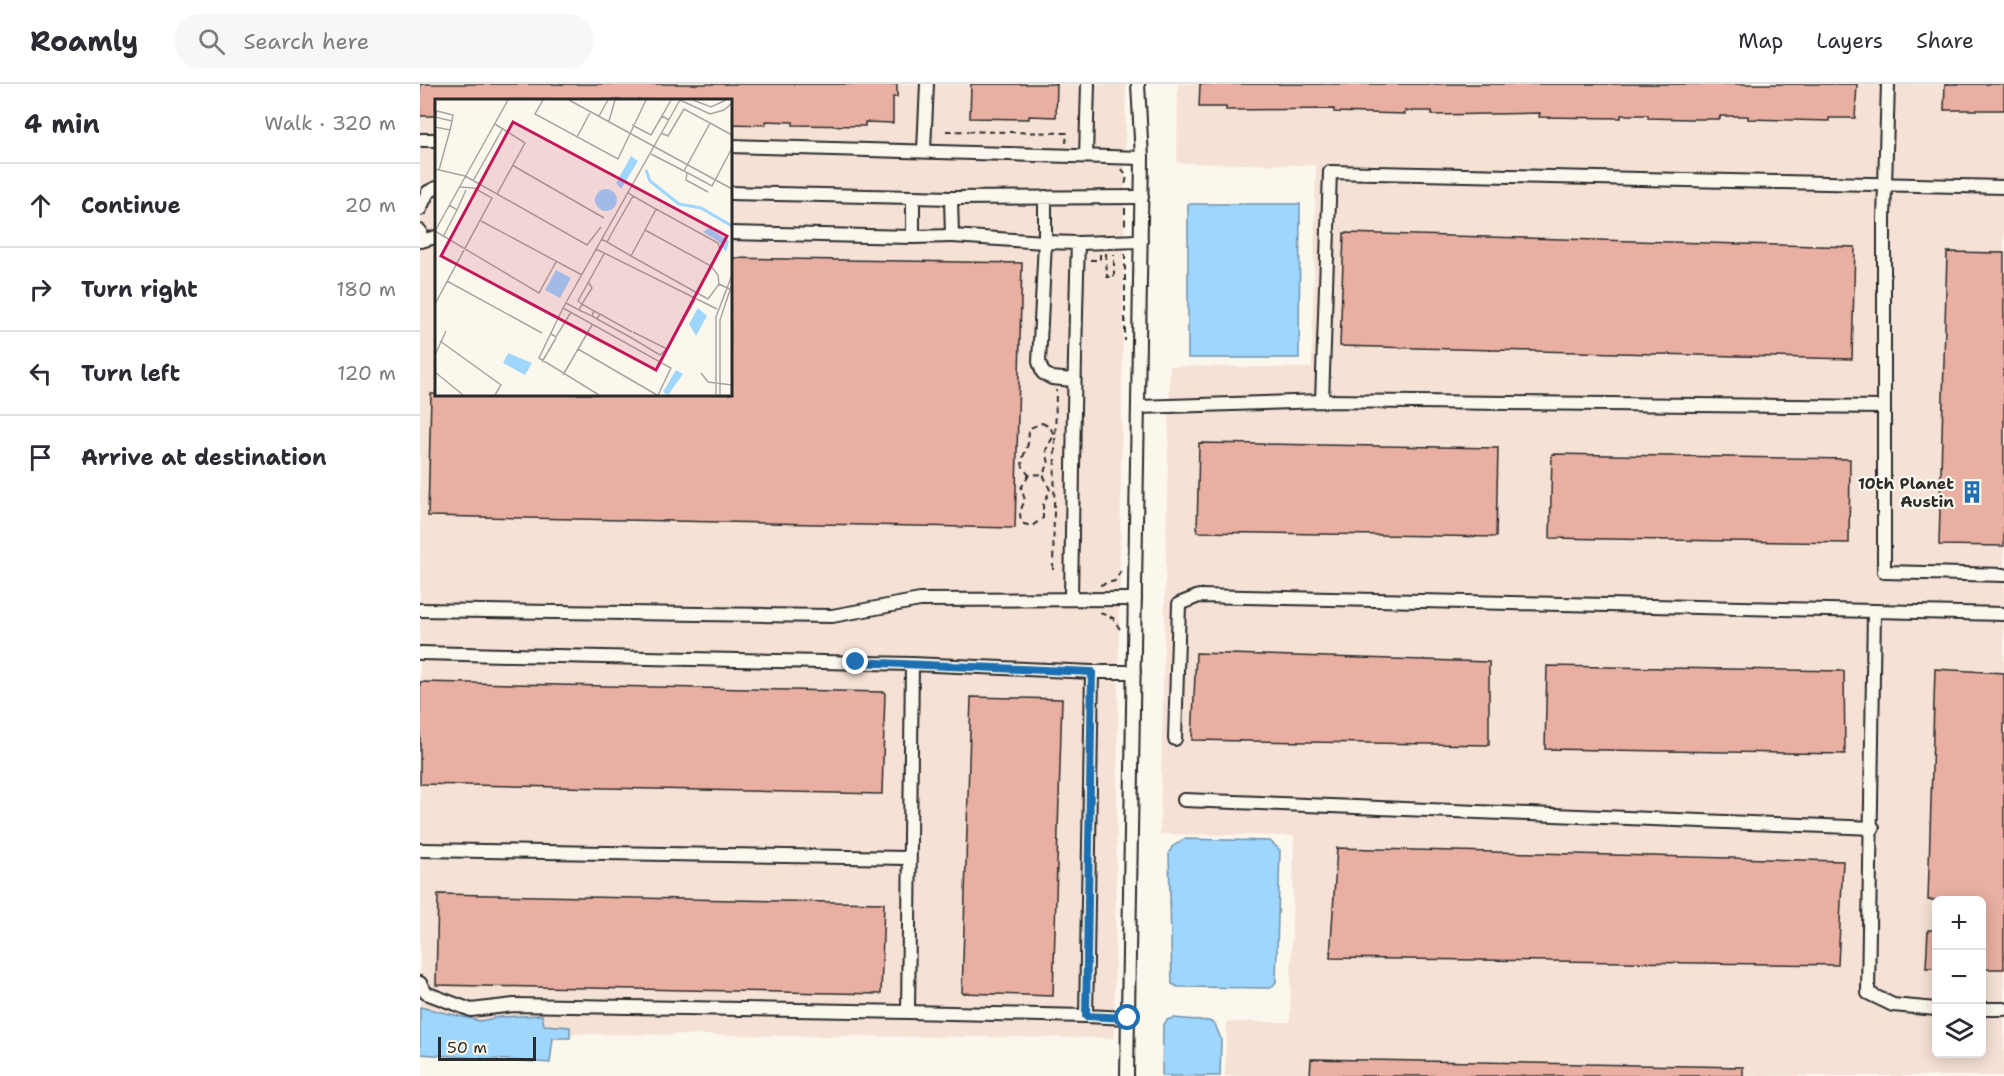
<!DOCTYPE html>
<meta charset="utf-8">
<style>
:root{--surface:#fff;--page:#f7f7f7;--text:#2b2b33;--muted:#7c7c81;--line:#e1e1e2}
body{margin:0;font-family:"Shantell Sans",sans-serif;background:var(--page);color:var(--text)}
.controls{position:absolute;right:18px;bottom:18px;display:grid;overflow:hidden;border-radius:9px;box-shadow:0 3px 15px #0003}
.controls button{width:54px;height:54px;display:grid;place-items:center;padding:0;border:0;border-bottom:2px solid var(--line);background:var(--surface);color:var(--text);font:30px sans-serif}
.scale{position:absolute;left:18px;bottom:15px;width:98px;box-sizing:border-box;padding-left:6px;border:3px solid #2b2b2b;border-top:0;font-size:16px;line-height:21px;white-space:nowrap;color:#2b2b2b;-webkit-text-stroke:4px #fbf7ec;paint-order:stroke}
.stop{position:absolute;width:18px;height:18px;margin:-14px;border:4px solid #1f6fb2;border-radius:50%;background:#fff}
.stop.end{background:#1f6fb2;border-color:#fff;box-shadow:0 2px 6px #0008}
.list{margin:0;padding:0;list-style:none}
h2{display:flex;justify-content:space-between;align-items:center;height:78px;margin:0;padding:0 24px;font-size:26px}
h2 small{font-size:20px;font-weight:400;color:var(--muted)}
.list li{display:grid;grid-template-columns:39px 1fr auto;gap:18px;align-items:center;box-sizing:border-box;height:84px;padding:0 24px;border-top:2px solid var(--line)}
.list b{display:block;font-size:22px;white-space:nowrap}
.list em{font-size:20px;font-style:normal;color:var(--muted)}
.icon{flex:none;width:33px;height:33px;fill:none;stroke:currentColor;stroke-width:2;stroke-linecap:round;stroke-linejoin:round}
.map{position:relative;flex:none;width:1584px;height:992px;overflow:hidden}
header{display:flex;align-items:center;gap:36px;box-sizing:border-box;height:84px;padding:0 30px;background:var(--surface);border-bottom:2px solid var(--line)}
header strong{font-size:28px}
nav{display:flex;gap:33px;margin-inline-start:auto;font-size:21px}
.search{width:420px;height:54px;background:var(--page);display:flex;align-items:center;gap:15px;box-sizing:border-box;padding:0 21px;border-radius:33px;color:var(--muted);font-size:22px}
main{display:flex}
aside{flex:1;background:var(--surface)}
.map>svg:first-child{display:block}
</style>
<header>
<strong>Roamly</strong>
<div class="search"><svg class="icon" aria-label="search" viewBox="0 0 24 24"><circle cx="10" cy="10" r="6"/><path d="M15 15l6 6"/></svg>Search here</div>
<nav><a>Map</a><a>Layers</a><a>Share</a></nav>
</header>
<main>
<aside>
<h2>4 min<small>Walk · 320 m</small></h2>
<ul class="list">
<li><svg class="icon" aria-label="ahead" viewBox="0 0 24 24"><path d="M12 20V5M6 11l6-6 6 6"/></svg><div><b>Continue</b></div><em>20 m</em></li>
<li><svg class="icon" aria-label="right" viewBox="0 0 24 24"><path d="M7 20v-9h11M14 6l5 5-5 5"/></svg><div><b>Turn right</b></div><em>180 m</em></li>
<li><svg class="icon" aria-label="left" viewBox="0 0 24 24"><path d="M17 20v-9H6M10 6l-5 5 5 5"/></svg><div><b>Turn left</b></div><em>120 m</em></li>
<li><svg class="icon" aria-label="arrive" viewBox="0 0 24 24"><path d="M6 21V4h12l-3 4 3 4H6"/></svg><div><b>Arrive at destination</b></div></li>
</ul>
</aside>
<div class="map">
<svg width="1584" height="992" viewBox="0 0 1584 992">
<rect width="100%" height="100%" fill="#fbf7ec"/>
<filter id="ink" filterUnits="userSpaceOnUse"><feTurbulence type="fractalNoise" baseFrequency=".0167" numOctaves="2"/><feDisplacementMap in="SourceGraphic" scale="12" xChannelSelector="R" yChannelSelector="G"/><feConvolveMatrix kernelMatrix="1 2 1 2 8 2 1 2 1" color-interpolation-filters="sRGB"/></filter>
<g filter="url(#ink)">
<g fill="#f5e1d6" fill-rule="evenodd">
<path d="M0,0H706L694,954L0,949ZM16,16H310V310H16Z"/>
<path d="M758,0H1584V992H805L807,938H870L874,752L740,750L750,282L892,284L896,81L757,79ZM1516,816H1562V970H1516Z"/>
</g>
<g fill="#9fd6fe" stroke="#7192aa" stroke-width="1.5">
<polygon points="768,120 880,120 879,274 768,274"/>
<polygon points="764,755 850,757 860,766 856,898 851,904 758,903 752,900 749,770 752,763"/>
<polygon points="0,923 60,937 80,933 122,931 124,941 150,943 150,954 133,954 130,979 0,970"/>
<polygon points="753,934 789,937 795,940 801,955 800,992 742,992 743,942 747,936"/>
</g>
<g fill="#e8afa2" stroke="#2b2b2b" stroke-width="1.5">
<polygon points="0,0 477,0 477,13 473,13 473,39 445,38 445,42 373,41 373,38 346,37 346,41 310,40 310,16 16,16 16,32 0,32"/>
<polygon points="551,0 637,0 636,33 609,32 609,35 550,34"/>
<polygon points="780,0 1437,0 1435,34 1409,34 1409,37 1328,35 1328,32 1300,32 1300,35 1269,35 1228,34 1228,31 1201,31 1201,34 1119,33 1120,29 1012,31 1012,27 985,27 985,30 914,28 914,25 806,26 806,23 779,23"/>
<polygon points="1525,0 1584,0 1584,26 1524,26"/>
<polygon points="924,149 1435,163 1432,275 920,262"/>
<polygon points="1527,168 1584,169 1584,462 1519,461"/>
<polygon points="310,174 602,179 595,444 8,432 11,310 310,310"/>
<polygon points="779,359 1078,364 1076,453 777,448"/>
<polygon points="1132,370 1430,375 1429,459 1130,454"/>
<polygon points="776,569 1069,578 1069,661 772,656"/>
<polygon points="1127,582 1424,587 1425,670 1125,665"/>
<polygon points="1515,585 1584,589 1584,885 1562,885 1562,816 1508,816"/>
<polygon points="0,598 465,608 462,710 0,700"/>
<polygon points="551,613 642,615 633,912 542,909"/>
<polygon points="917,764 1423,777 1418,881 910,874"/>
<polygon points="18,810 464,819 461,910 16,901"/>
<polygon points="1508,846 1516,846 1516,884 1506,884"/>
<polygon points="891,975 1323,983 1323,992 890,992"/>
</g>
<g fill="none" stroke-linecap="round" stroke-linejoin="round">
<g stroke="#2b2b2b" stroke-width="16">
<g id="minor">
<polyline points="1468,0 1464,135 1464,488 1584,491"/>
<polyline points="0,56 16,56"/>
<polyline points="310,62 722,74"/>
<polyline points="504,66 507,0"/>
<polyline points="666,72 668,0"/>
<polyline points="310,109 493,113"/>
<polyline points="625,113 625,158 532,152 531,114 722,113"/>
<polyline points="531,114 493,113 493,153 532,152"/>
<polyline points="0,125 8,108 16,104"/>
<polyline points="0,147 1,157 16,153"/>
<polyline points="310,149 493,153"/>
<polyline points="658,159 721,157"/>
<polyline points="902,317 910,88 1584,103"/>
<polyline points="718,323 902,317 1463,323"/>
<path d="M651,513C653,395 654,277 658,159L625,158L619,278L623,289L632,294L653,296"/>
<polyline points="0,526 412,532 500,516 715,515"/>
<polyline points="0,569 492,580"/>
<polyline points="755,655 759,520 779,512 1454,527"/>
<polyline points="764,716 1453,744"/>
<polyline points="0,766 488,774"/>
<polyline points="0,899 6,909 51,926 94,921 488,928"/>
<polyline points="1516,925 1473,921 1448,909 1454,527 1584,530"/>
<polyline points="1562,925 1584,925"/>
<polyline points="666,932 488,928 492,580 672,588"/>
<polyline points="708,934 666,932 672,588 714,588"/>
<polyline points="707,992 722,74 718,0"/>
</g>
</g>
<g stroke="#2b2b2b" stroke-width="2" stroke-dasharray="6 4.5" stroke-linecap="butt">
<polyline points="526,47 647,49 646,59"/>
<polyline points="702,85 707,92 705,102"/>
<polyline points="705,124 705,145"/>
<polyline points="686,169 687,193 694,193 694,170"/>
<polyline points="705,170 705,257"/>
<polyline points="670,176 680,176 680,170"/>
<path d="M622,339L630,343L634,351L626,366L629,380L623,390L609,391C596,378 605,373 608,359C609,354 608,350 610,344Z"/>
<path d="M609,391L601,404L605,416C601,425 597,432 604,440L612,442L623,434V421L630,406L623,390"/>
<polyline points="633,486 636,306"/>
<polyline points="680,501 695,497 702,485"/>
<polyline points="680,529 693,534 701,547"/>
</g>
<use href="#minor" stroke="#fbf7ec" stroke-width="12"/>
</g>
</g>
<g fill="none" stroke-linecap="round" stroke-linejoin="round" filter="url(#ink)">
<polyline stroke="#1f6fb2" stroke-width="8" points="436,578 672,588 666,932 708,934"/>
</g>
<defs>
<g id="building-bare" transform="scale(1.8)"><path d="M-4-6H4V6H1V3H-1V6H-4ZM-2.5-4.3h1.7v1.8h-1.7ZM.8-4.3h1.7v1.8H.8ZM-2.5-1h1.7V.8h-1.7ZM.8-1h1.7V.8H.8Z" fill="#1f6fb2" stroke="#fbf7ec" stroke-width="2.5" paint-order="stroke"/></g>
</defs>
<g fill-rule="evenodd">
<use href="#building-bare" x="1552" y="408"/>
</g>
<g text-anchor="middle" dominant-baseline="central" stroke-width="4.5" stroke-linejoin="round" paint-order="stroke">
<g font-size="16" font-weight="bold" fill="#2b2b2b" stroke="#fbf7ec" text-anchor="end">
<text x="1534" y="399">10th Planet<tspan x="1534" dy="18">Austin</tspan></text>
</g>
</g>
<g transform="translate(15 15)">
<rect width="297" height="297" fill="#fbf7ec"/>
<path d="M196,57L203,62L186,90L181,84ZM160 101a11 11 0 1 1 22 0a11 11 0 1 1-22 0ZM274,129L294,142L291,153L283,142L268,133ZM121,171L136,179L125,199L110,191ZM263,209L272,217L261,237L254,225ZM73,254L97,264L90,276L68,264ZM241,271L248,275L233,296L228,293Z" fill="#9fd6fe"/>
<path fill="none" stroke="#9fd6fe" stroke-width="3" d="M211,71L215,82L244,105L266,109L297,127"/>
<path fill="none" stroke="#a8a59f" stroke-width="1.5" d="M108,1L100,15L183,60L211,1M134,1L297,90M245,1L275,15L289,11L297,4M258,1L276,8L291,1M164,17L173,1M234,21L227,17L236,1M174,22L180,1M275,24L297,36M197,26L216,36L227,17M0,28L15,31L4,71M15,31L17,22L0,18L2,12L18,16L17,22M226,34L233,37L249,10L275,24L249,72L277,87L297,49M142,38L156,12M216,55L249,72M77,66L169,119M0,70L30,77L62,95L90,44L60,25M252,74L251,81L273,93M38,82L68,29M62,95L152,146L166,128M14,106L22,111L31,91M221,110L283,144L285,150L276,167M46,122L147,176M210,131L276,167L283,176L284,185M0,132L104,194L121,163M0,132L73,1M8,138L22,111M166,140L172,143L178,132L198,97L192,93M172,143L196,157L210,131L221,110L198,97M161,150L282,210M196,157L273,200L284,185L297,191M12,182L107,234M154,184L157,189L147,205L143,202L169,155M131,204L144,211L157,217L159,212L147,205L144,211M0,205L57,99L39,89L25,88M128,209L236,269L223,296M165,215L197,233M157,217L162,220L165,215L159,212M162,220L195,238M116,235L121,238L136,213M195,238L225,256L232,250L198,233M5,242L66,286L60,296M143,250L222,296M232,250L260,201M0,256L11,232M107,263L121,239M0,273L28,296M266,274L273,283L297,286M128,276L157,226M164,296L104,259L128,209L245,1M281,296V218L297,176M285,296V221L297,185"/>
<path fill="#c2185b" fill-opacity="0.15" stroke="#c2185b" stroke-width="3" d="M78,23L292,137L221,271L6,157Z"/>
<rect width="297" height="297" fill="none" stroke="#2b2b2b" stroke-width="3"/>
</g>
</svg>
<div class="controls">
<button>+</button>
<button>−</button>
<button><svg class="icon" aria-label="layers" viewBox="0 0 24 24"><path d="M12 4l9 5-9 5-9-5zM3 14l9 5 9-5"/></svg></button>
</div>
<div class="scale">50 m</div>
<div class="stop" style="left:708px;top:934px"></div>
<div class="stop end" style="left:436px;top:578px"></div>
</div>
</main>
